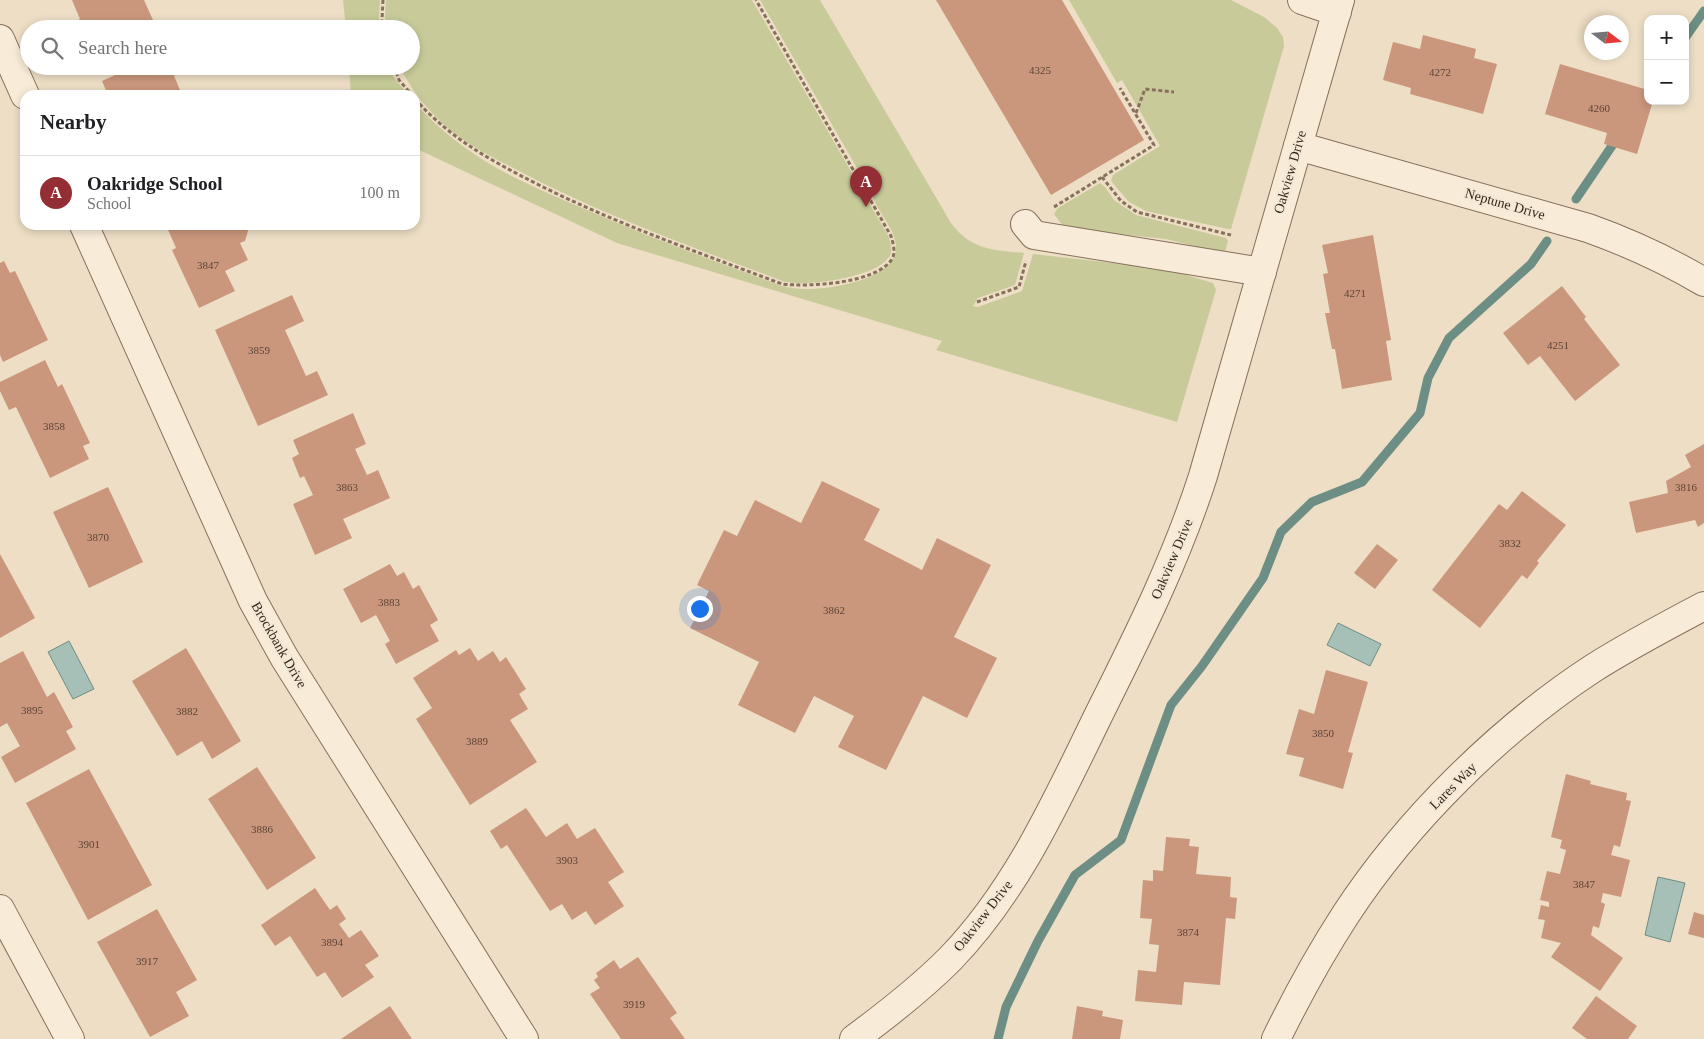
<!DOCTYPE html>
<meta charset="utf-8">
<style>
:root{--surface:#fff;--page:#f6f6f6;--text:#202124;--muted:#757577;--line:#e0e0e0;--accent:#942e35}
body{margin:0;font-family:Georgia,serif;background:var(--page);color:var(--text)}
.controls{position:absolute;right:15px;top:15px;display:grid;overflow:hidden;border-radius:10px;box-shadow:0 2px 8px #0003}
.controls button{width:45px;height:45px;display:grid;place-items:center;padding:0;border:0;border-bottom:1px solid var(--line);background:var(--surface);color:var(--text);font:25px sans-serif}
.compass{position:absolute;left:1584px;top:15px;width:45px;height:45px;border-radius:50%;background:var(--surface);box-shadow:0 2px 8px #0003;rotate:106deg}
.you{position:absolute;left:699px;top:608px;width:18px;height:18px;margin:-12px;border:4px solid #fff;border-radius:50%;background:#1a73e8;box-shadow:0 0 0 8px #1a73e833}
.badge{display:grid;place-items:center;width:32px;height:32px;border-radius:50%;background:var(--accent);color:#fff;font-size:16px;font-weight:700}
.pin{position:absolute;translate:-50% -41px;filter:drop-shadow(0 1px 2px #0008)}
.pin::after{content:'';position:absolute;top:26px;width:18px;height:15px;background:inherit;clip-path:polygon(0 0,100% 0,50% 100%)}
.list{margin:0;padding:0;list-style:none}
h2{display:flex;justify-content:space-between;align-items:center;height:65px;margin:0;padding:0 20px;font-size:21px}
h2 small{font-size:16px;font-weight:400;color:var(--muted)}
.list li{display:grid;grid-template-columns:32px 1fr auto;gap:15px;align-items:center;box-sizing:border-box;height:75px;padding:0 20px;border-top:1px solid var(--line)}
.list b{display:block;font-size:19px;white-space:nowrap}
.list p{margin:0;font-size:16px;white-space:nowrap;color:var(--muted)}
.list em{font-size:16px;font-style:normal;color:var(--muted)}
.icon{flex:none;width:28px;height:28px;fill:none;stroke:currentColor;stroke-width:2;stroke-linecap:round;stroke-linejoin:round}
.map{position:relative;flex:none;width:1704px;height:1039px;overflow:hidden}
.search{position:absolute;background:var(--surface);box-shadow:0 2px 8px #0003;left:20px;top:20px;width:400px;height:55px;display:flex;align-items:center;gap:12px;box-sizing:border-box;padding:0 18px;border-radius:28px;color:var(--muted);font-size:19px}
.panel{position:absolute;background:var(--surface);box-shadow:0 2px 8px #0003;left:20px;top:90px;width:400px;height:140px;border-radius:15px}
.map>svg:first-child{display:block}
</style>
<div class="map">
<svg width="1704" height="1039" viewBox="0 0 1704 1039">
<rect width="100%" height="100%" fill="#eddec5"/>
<g fill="#c8cb99">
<polygon points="343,0 380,0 379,19 381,29 346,29"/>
<path d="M386,0H752L889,237C890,242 892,248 891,253C884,275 824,283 804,283C798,284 791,282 785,282C695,248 604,216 519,171C492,157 465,144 442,123C425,107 410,87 399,66H411V29H388L385,17Z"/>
<path d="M760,0H820L951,223C971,250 993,250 1024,253L1015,285L978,298L973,306L978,307L1022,291L1033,254L1166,269L1213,283L1216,290L1177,422L936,350L942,341L617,243L415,148V103C466,159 519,181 587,210C651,238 717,262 782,286C790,288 797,289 805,289C829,290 900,279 896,245C894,227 877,212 872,194Z"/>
<polygon points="1069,0 1231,0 1264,17 1277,28 1283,37 1284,46 1231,229 1228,229 1146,211 1129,202 1111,181 1113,175 1160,146 1122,80 1117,83"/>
<polygon points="349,66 390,66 393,76 408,95 351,95"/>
<polygon points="1100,183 1105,187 1114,200 1136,215 1226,238 1228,241 1225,252 1217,252 1166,239 1072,229 1062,225 1054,214 1058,208"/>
</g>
<g fill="#a6c0b7" stroke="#6d8e84">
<polygon points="1338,623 1381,644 1370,666 1327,645"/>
<polygon points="69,641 94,689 73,699 48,652"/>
<polygon points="1658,877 1685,883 1670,942 1645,935"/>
</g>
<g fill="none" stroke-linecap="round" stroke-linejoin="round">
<g stroke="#6d8e84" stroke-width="9">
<polyline points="1685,38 1704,11"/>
<polyline points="1576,199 1618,137"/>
<polyline points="998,1039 1006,1007 1038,941 1075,875 1121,840 1171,705 1202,666 1263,578 1281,532 1312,502 1362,482 1420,413 1428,378 1449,338 1531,264 1547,241"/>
</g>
</g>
<g fill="#ca977c">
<polygon points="72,0 144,0 157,29 78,29 75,22 80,19"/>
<polygon points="936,0 1062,0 1144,140 1051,195"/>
<polygon points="1423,35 1476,49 1474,58 1497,64 1483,114 1410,94 1411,88 1383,80 1393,42 1420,49"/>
<polygon points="1560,64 1648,90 1648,101 1653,101 1637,154 1604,144 1607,133 1545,114"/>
<polygon points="135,66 170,66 182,95 108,95 102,81"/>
<polygon points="166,225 246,225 248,231 245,241 240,243 248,260 225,271 235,291 199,308 172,250 176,248"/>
<polygon points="1373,235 1391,340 1386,341 1392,380 1342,389 1335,349 1332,349 1325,313 1330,313 1323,274 1328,273 1322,245"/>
<polygon points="4,261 10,273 15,271 48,340 3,362 0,355 0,263"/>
<polygon points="1562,286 1586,317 1584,319 1620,365 1575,401 1540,356 1528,365 1503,333"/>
<polygon points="292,295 304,321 285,330 306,376 317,371 328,395 258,426 215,330"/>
<polygon points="45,360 58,387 62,384 90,443 83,446 89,459 50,478 16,407 9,410 0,391 0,382"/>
<polygon points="353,413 366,444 355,449 367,475 378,470 390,498 343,519 352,538 315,555 293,504 313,495 304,476 300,478 292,458 299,454 293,440"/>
<polygon points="1704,444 1704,523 1698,527 1695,520 1636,533 1629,502 1668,493 1666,481 1691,467 1685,455"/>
<polygon points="822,481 880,509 864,540 922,570 937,538 991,565 954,637 997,658 967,718 923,696 886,770 838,747 854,716 814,696 795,733 738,705 759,662 690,628 709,591 697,585 724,530 737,536 755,500 801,523"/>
<polygon points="108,487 143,562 89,588 53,512"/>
<polygon points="1522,491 1566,525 1537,561 1539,563 1527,579 1522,575 1480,628 1432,590 1499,504 1507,510"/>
<polygon points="1377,544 1398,560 1375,589 1354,573"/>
<polygon points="0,554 35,618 0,638"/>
<polygon points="390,564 397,576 404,572 413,589 419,585 438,620 430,625 439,641 396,664 385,644 390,641 376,615 361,623 343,589"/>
<polygon points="186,648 241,741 212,759 202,741 177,756 132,681"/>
<polygon points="470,648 478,661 493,651 500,662 506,657 526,689 519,694 528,709 510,720 537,762 470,805 416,719 432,708 413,678 456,650 459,655"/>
<polygon points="23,651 47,697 54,692 73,727 66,731 76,749 15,783 1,757 20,746 7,723 0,727 0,663"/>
<polygon points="1326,670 1368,682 1348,752 1353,753 1343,789 1299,776 1304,758 1286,754 1299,709 1314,714"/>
<polygon points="257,767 316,858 267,890 208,799"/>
<polygon points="89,769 152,885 88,920 26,803"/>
<polygon points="1566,774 1591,781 1590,784 1627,793 1626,800 1631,801 1620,847 1614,845 1611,855 1630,860 1621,897 1603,893 1601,902 1605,904 1599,928 1593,926 1591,935 1623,958 1600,991 1551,957 1561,943 1541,938 1545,920 1538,919 1541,905 1549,907 1549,902 1540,900 1547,871 1560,874 1566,850 1560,848 1562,840 1551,837"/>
<polygon points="526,808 546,837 567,823 577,839 595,828 624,872 608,882 624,906 595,925 586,911 572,920 562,904 550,911 507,845 501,849 490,831"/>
<polygon points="1166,837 1190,839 1189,846 1199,847 1196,874 1231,877 1230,897 1237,898 1235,919 1226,918 1220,985 1184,982 1182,1005 1135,1001 1138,970 1156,972 1159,945 1149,944 1152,919 1140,918 1143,880 1153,881 1153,870 1163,871"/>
<polygon points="315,888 330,910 337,905 346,919 339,924 349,938 361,930 379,956 365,965 374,977 342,998 325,972 317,977 290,936 275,946 261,925"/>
<polygon points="157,909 197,980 176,992 189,1016 150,1037 97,942"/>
<polygon points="1694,912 1704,915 1704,938 1688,934"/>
<polygon points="638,957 677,1013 670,1018 685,1039 621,1039 590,994 600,988 594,980 598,977 596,973 614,960 620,969"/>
<polygon points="1596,996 1637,1026 1628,1039 1587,1039 1572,1028"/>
<polygon points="390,1006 412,1039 341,1039"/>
<polygon points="1077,1006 1103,1011 1102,1016 1123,1020 1120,1039 1072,1039"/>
</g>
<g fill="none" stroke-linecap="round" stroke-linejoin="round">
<g stroke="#87705c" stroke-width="30">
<g id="minor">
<polyline points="1302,0 1337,12"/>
<polyline points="0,39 25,95"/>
<path d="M1298,146L1588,228C1630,243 1665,259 1704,282"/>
<polyline points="1025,224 1034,235 1262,272"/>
<polyline points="84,225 253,601 284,657 524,1039"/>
<polyline points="0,909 70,1039"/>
<path d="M854,1039C888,1014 920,989 950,959C1019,888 1059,795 1102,708C1140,632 1177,557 1203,476L1340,0"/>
<path d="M1276,1039C1297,996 1320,954 1346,914C1407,821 1499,730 1592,669C1628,646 1666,626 1704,606"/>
</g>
</g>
<g stroke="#87705c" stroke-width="3" stroke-dasharray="4 2.5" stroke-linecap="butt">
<polyline points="383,0 382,20 384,29"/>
<polyline points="394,66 399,80 412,95"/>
<path d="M415,99C452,140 490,160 539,185C617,224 700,253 782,284C808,287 876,284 892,259C896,252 893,243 891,236L756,0"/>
<polyline points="1136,113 1145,89 1174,92"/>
<polyline points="1102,177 1121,201 1137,212 1231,235"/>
<polyline points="1054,207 1154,145 1120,88"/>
<polyline points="977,302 1019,287 1026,261"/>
</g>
<use href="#minor" stroke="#f8ecd8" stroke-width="28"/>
</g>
<g text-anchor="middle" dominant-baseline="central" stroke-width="4.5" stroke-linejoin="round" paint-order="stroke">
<g font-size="11" fill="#5c4436">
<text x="1040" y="70">4325</text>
<text x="1440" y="72">4272</text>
<text x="1599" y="108">4260</text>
<text x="208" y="265">3847</text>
<text x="1355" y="293">4271</text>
<text x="1558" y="345">4251</text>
<text x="259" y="350">3859</text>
<text x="54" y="426">3858</text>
<text x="347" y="487">3863</text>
<text x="1686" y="487">3816</text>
<text x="98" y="537">3870</text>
<text x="1510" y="543">3832</text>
<text x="389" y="602">3883</text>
<text x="834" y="610">3862</text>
<text x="32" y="710">3895</text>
<text x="187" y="711">3882</text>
<text x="1323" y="733">3850</text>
<text x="477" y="741">3889</text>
<text x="262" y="829">3886</text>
<text x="89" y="844">3901</text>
<text x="567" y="860">3903</text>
<text x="1584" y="884">3847</text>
<text x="1188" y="932">3874</text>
<text x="332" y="942">3894</text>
<text x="147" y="961">3917</text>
<text x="634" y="1004">3919</text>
</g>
<g font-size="14" fill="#38291f" stroke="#f4e9d4">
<text transform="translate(1290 172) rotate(-74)">Oakview Drive</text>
<text transform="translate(1505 204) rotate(16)">Neptune Drive</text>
<text transform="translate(1172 559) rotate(-67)">Oakview Drive</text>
<text transform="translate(279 645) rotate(60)">Brockbank Drive</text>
<text transform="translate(1453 786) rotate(-45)">Lares Way</text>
<text transform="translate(983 916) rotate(-52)">Oakview Drive</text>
</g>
</g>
</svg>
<div class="controls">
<button>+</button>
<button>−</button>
</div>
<svg class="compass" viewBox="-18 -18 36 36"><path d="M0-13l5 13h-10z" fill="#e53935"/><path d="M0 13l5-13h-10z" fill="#757577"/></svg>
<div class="you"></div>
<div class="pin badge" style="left:866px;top:207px">A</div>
<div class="search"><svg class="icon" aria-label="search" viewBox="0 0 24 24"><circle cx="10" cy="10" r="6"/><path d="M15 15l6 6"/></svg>Search here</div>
<section class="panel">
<h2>Nearby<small></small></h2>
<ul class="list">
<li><span class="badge">A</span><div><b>Oakridge School</b><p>School</p></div><em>100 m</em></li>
</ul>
</section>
</div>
